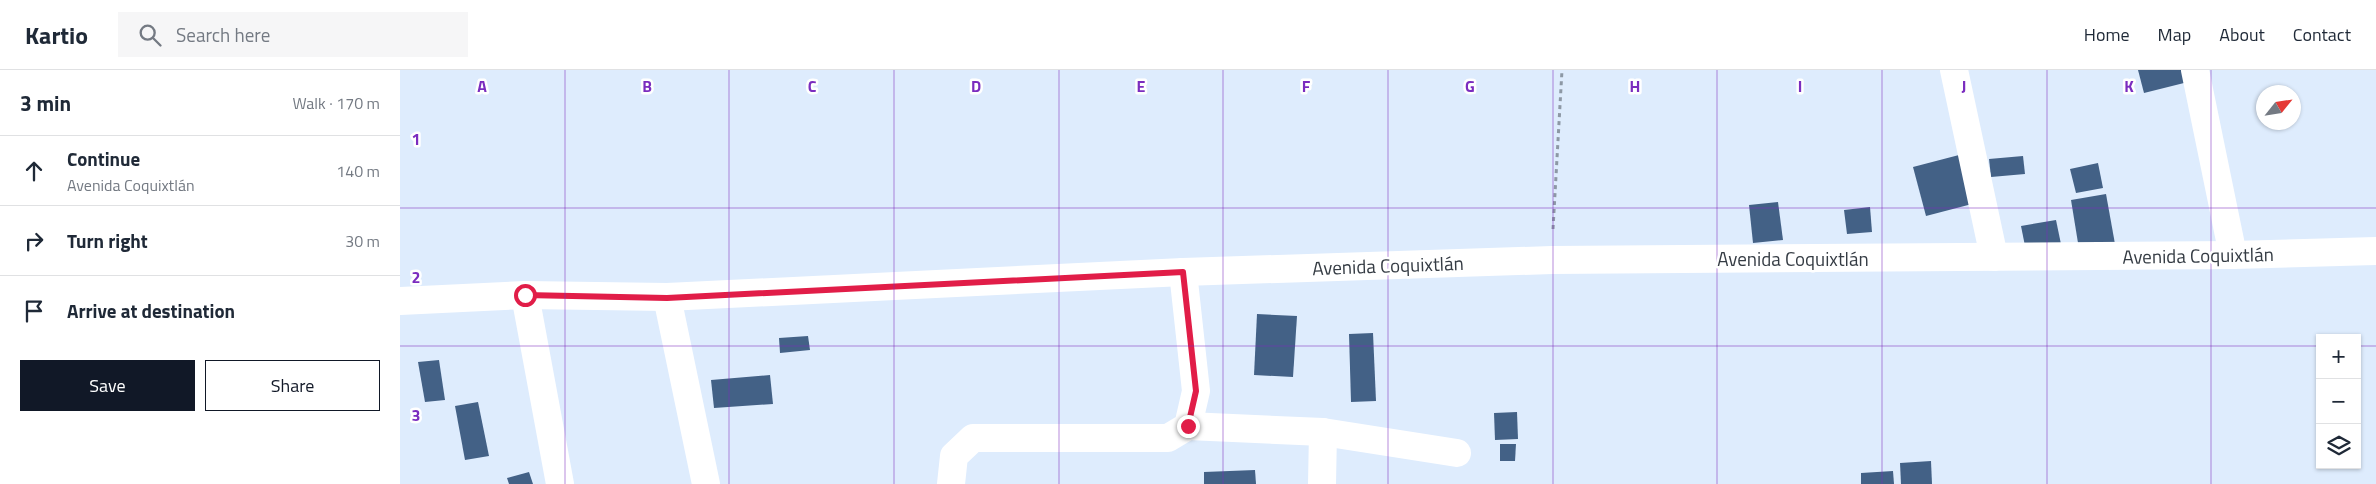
<!DOCTYPE html>
<meta charset="utf-8">
<style>
:root{--surface:#fff;--page:#f6f6f7;--text:#1f2937;--muted:#747a83;--line:#e0e1e3;--accent:#111827}
body{margin:0;font-family:"Titillium Web",sans-serif;background:var(--page);color:var(--text)}
.controls{position:absolute;right:15px;bottom:15px;display:grid;overflow:hidden;border-radius:0px;box-shadow:0 1px 4px #0004}
.controls button{width:45px;height:45px;display:grid;place-items:center;padding:0;border:0;border-bottom:1px solid var(--line);background:var(--surface);color:var(--text);font:25px sans-serif}
.compass{position:absolute;left:1856px;top:15px;width:45px;height:45px;border-radius:50%;background:var(--surface);box-shadow:0 1px 4px #0004;rotate:60deg}
.stop{position:absolute;width:15px;height:15px;margin:-11px;border:4px solid #e11d48;border-radius:50%;background:#fff}
.stop.end{background:#e11d48;border-color:#fff;box-shadow:0 1px 5px #0008}
.list{margin:0;padding:0;list-style:none}
h2{display:flex;justify-content:space-between;align-items:center;height:65px;margin:0;padding:0 20px;font-size:21px}
h2 small{font-size:16px;font-weight:400;color:var(--muted)}
.list li{display:grid;grid-template-columns:32px 1fr auto;gap:15px;align-items:center;box-sizing:border-box;height:70px;padding:0 20px;border-top:1px solid var(--line)}
.list b{display:block;font-size:19px;white-space:nowrap}
.list p{margin:0;font-size:16px;white-space:nowrap;color:var(--muted)}
.list em{font-size:16px;font-style:normal;color:var(--muted)}
.actions{display:flex;gap:10px;padding:15px 20px}
.actions a{flex:1;padding:11px 0;border:1px solid var(--accent);border-radius:0px;text-align:center;font-size:18px;color:var(--accent)}
.actions .main{background:var(--accent);color:#fff}
.icon{flex:none;width:28px;height:28px;fill:none;stroke:currentColor;stroke-width:2;stroke-linecap:round;stroke-linejoin:round}
.map{position:relative;flex:none;width:1976px;height:414px;overflow:hidden}
header{display:flex;align-items:center;gap:30px;box-sizing:border-box;height:70px;padding:0 25px;background:var(--surface);border-bottom:1px solid var(--line)}
header strong{font-size:24px}
nav{display:flex;gap:28px;margin-inline-start:auto;font-size:18px}
.search{width:350px;height:45px;background:var(--page);display:flex;align-items:center;gap:12px;box-sizing:border-box;padding:0 18px;border-radius:0px;color:var(--muted);font-size:19px}
main{display:flex}
aside{flex:1;background:var(--surface)}
.map>svg:first-child{display:block}
</style>
<header>
<strong>Kartio</strong>
<div class="search"><svg class="icon" aria-label="search" viewBox="0 0 24 24"><circle cx="10" cy="10" r="6"/><path d="M15 15l6 6"/></svg>Search here</div>
<nav><a>Home</a><a>Map</a><a>About</a><a>Contact</a></nav>
</header>
<main>
<aside>
<h2>3 min<small>Walk · 170 m</small></h2>
<ul class="list">
<li><svg class="icon" aria-label="ahead" viewBox="0 0 24 24"><path d="M12 20V5M6 11l6-6 6 6"/></svg><div><b>Continue</b><p>Avenida Coquixtlán</p></div><em>140 m</em></li>
<li><svg class="icon" aria-label="right" viewBox="0 0 24 24"><path d="M7 20v-9h11M14 6l5 5-5 5"/></svg><div><b>Turn right</b></div><em>30 m</em></li>
<li><svg class="icon" aria-label="arrive" viewBox="0 0 24 24"><path d="M6 21V4h12l-3 4 3 4H6"/></svg><div><b>Arrive at destination</b></div></li>
</ul>
<div class="actions"><a class="main">Save</a><a>Share</a></div>
</aside>
<div class="map">
<svg width="1976" height="414" viewBox="0 0 1976 414">
<rect width="100%" height="100%" fill="#deecfd"/>
<g fill="#436186">
<polygon points="1738,0 1785,0 1788,12 1744,23"/>
<polygon points="1559,85 1572,134 1526,146 1513,97"/>
<polygon points="1623,86 1625,104 1591,107 1589,89"/>
<polygon points="1698,93 1703,118 1676,123 1670,99"/>
<polygon points="1706,124 1715,174 1679,179 1671,130"/>
<polygon points="1378,132 1383,170 1353,173 1349,135"/>
<polygon points="1470,137 1472,162 1447,164 1444,140"/>
<polygon points="1656,150 1662,179 1627,186 1621,156"/>
<polygon points="857,244 897,246 893,307 854,305"/>
<polygon points="973,263 976,331 951,332 949,264"/>
<polygon points="408,266 410,280 380,283 379,268"/>
<polygon points="39,290 45,330 25,332 18,292"/>
<polygon points="370,305 373,334 314,338 311,310"/>
<polygon points="78,332 89,386 65,390 55,336"/>
<polygon points="1117,342 1118,369 1095,370 1094,343"/>
<polygon points="1100,374 1116,374 1115,391 1100,391"/>
<polygon points="1531,391 1532,414 1501,414 1500,393"/>
<polygon points="855,400 856,414 804,414 804,402"/>
<polygon points="1493,401 1494,414 1461,414 1461,403"/>
<polygon points="129,402 133,414 109,414 107,408"/>
</g>
<g fill="none" stroke-linecap="round" stroke-linejoin="round">
<polyline stroke="#8d98a5" stroke-width="3" stroke-dasharray="4 4" stroke-linecap="butt" points="1153,159 1162,0"/>
<g stroke="#fff" stroke-width="28">
<polyline points="1554,0 1594,187"/>
<polyline points="1795,0 1833,185"/>
<polyline points="125,225 160,414"/>
<polyline points="267,227 306,414"/>
<polyline points="0,231 125,225 267,227 783,202 1152,190 1833,185 1976,181"/>
<polyline points="788,356 923,362 1057,383"/>
<polyline points="551,414 554,386 573,368 768,368 788,356 796,321 783,202"/>
<polyline points="922,414 923,362"/>
</g>
</g>
<g fill="none" stroke-linecap="round" stroke-linejoin="round">
<polyline stroke="#e11d48" stroke-width="6" points="125,225 267,228 783,202 796,321 788,356"/>
</g>
<path fill="none" stroke="#7b2cbf" stroke-width="1" stroke-opacity="0.55" d="M165,0V414M329,0V414M494,0V414M659,0V414M823,0V414M988,0V414M1153,0V414M1317,0V414M1482,0V414M1647,0V414M1811,0V414M0,138H1976M0,276H1920M1957,276H1976"/>
<g text-anchor="middle" dominant-baseline="central" stroke-width="5" stroke-linejoin="round" paint-order="stroke">
<g font-size="19" fill="#353c44" stroke="#fff">
<text transform="translate(1798 185) rotate(-1)">Avenida Coquixtlán</text>
<text x="1393" y="188">Avenida Coquixtlán</text>
<text transform="translate(988 195) rotate(-2)">Avenida Coquixtlán</text>
</g>
</g>
<g font-size="16" text-anchor="middle" font-weight="bold" fill="#7b2cbf" stroke="#fff" stroke-width="5" stroke-linejoin="round" paint-order="stroke">
<text x="82" y="22">A</text>
<text x="247" y="22">B</text>
<text x="412" y="22">C</text>
<text x="576" y="22">D</text>
<text x="741" y="22">E</text>
<text x="906" y="22">F</text>
<text x="1070" y="22">G</text>
<text x="1235" y="22">H</text>
<text x="1400" y="22">I</text>
<text x="1564" y="22">J</text>
<text x="1729" y="22">K</text>
<text x="16" y="75">1</text>
<text x="16" y="213">2</text>
<text x="16" y="351">3</text>
</g>
</svg>
<div class="controls">
<button>+</button>
<button>−</button>
<button><svg class="icon" aria-label="layers" viewBox="0 0 24 24"><path d="M12 4l9 5-9 5-9-5zM3 14l9 5 9-5"/></svg></button>
</div>
<svg class="compass" viewBox="-18 -18 36 36"><path d="M0-13l5 13h-10z" fill="#e53935"/><path d="M0 13l5-13h-10z" fill="#747a83"/></svg>
<div class="stop" style="left:125px;top:225px"></div>
<div class="stop end" style="left:788px;top:356px"></div>
</div>
</main>
